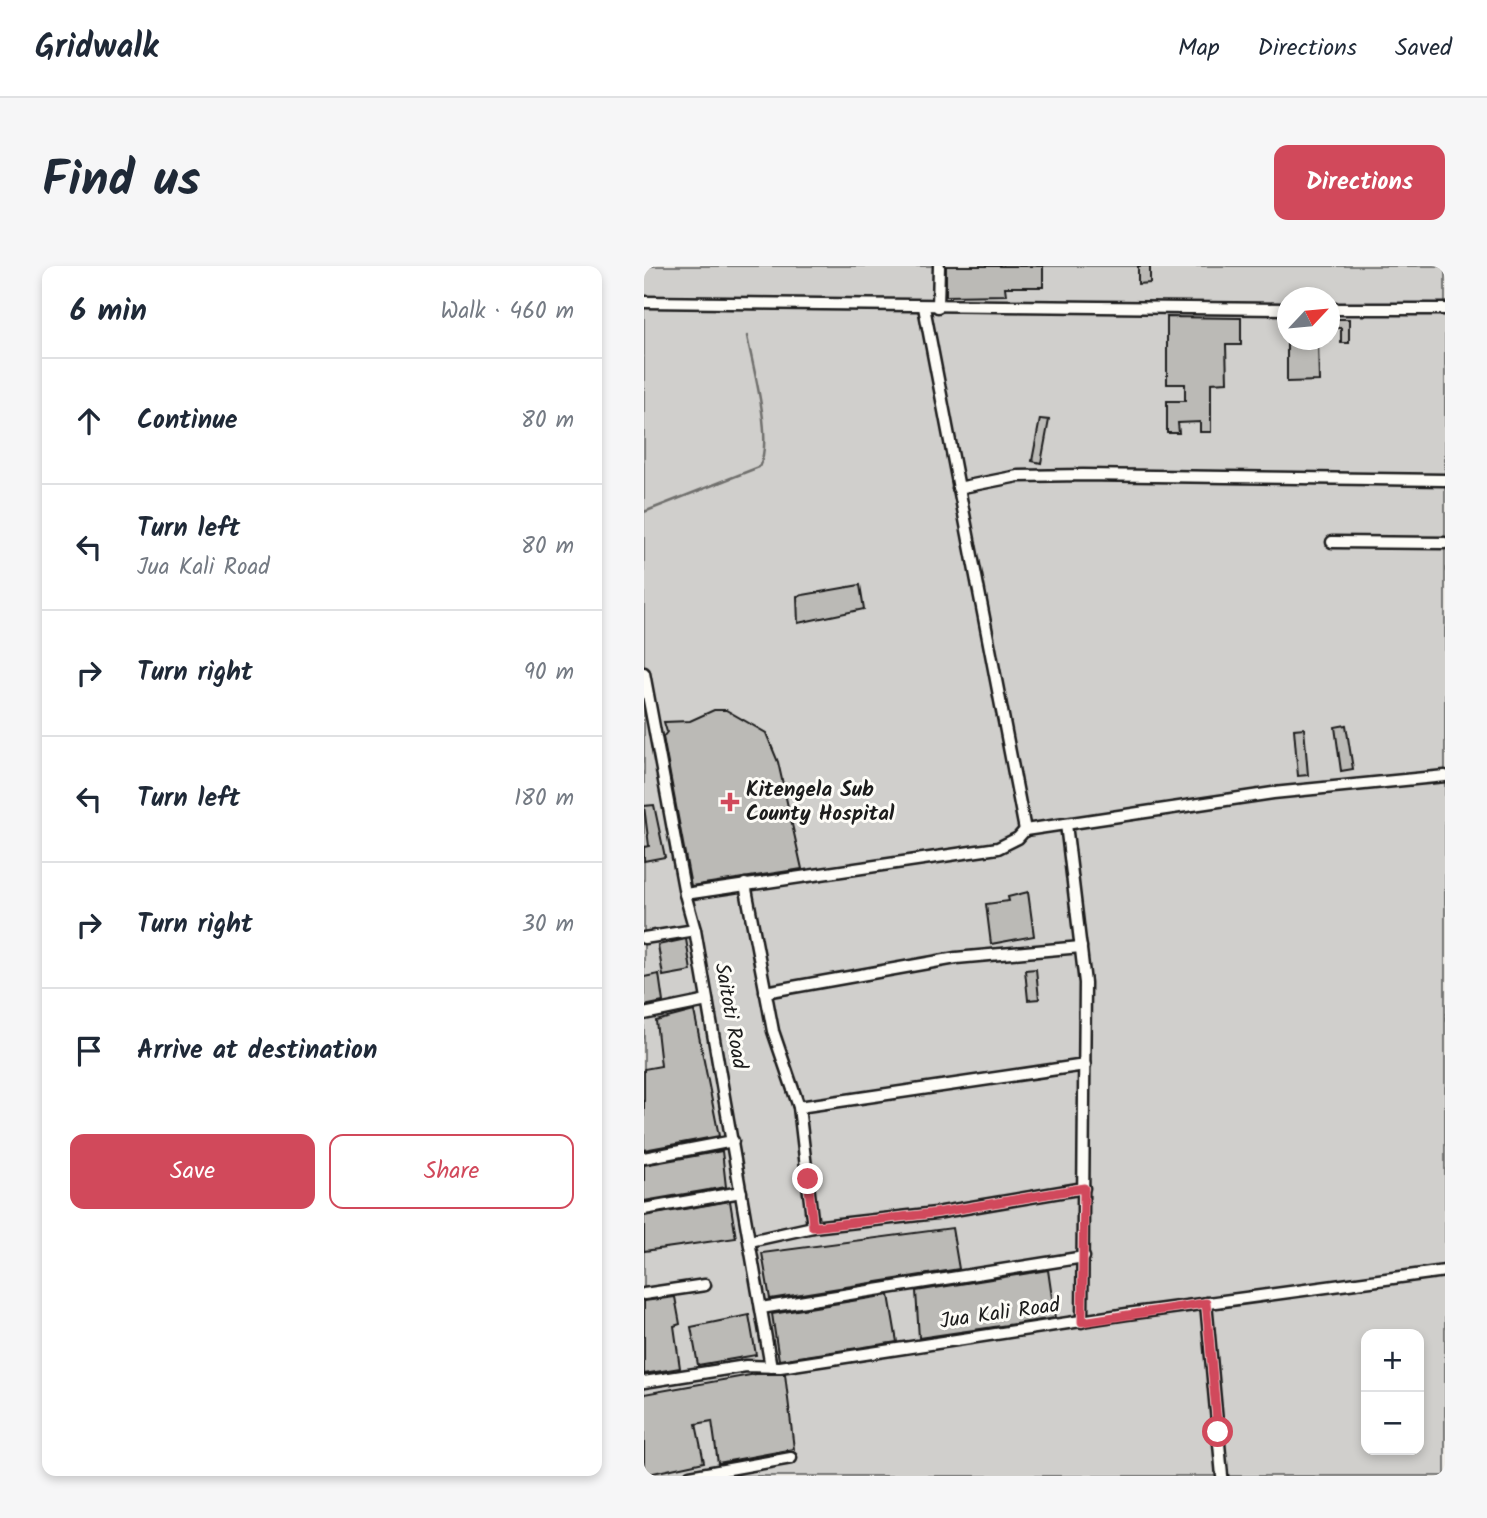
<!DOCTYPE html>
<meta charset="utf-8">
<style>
:root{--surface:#fff;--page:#f6f6f7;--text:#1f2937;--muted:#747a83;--line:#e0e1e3;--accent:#d1495b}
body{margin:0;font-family:Kalam,sans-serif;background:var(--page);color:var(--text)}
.controls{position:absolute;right:21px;bottom:21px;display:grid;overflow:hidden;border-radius:14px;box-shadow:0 4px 10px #0003}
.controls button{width:63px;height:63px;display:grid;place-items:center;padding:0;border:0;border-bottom:2px solid var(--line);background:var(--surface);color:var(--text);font:35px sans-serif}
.compass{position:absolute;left:633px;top:21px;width:63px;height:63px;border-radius:50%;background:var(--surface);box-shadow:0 4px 10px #0003;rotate:64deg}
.stop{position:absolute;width:21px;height:21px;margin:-16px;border:5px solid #d1495b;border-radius:50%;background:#fff}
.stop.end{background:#d1495b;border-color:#fff;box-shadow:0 2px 7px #0008}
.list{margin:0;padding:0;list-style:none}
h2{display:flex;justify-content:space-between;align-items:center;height:91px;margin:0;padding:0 28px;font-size:30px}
h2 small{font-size:23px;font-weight:400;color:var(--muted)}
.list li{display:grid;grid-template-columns:46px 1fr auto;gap:21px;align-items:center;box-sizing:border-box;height:126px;padding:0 28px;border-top:2px solid var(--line)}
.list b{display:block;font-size:26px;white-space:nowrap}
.list p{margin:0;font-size:23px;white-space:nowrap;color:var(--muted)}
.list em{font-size:23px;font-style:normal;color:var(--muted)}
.actions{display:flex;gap:14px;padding:21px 28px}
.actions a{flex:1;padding:16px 0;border:2px solid var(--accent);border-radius:14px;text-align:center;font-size:24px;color:var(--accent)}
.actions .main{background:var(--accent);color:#fff}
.icon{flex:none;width:38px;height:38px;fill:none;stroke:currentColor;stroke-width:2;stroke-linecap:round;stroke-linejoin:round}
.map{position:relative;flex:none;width:801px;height:1210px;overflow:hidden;border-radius:14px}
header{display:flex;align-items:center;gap:42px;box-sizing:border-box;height:98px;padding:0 35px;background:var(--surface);border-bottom:2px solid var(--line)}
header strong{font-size:33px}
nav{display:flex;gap:38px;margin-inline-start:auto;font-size:24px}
.intro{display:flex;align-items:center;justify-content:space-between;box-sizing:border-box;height:168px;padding:0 42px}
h1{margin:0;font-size:49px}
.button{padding:18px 32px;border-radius:14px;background:var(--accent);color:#fff;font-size:24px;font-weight:700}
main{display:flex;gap:42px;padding:0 42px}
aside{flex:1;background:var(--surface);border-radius:14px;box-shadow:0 4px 10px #0003}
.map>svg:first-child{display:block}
</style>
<header>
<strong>Gridwalk</strong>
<nav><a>Map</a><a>Directions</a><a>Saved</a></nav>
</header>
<div class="intro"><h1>Find us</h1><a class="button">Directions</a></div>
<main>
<aside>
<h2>6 min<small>Walk · 460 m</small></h2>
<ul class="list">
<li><svg class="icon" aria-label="ahead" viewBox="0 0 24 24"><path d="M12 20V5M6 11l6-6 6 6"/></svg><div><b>Continue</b></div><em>80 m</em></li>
<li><svg class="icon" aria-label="left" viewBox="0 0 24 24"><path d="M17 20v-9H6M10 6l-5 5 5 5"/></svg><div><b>Turn left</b><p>Jua Kali Road</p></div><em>80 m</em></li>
<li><svg class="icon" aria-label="right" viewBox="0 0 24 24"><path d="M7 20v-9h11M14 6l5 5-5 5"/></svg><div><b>Turn right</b></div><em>90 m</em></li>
<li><svg class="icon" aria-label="left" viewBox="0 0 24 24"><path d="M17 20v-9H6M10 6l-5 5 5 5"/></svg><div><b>Turn left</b></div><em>180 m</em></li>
<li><svg class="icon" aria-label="right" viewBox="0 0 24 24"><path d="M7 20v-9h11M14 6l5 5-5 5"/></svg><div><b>Turn right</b></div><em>30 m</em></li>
<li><svg class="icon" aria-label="arrive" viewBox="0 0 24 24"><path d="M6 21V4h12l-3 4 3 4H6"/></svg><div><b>Arrive at destination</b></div></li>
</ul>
<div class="actions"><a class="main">Save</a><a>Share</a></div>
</aside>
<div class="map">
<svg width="801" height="1210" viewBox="0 0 801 1210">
<rect width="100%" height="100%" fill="#f0eeea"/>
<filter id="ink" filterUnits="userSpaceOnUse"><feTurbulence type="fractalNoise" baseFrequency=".0143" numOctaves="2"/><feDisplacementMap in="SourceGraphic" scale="14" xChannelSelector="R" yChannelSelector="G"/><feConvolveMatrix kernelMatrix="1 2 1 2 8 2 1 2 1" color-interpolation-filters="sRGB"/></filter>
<g filter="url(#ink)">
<path fill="#d0cfcc" stroke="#767674" stroke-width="2" fill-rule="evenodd" d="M0,0H801V1210H0ZM643,32H685V74H643ZM722,1068H775V1184H722Z"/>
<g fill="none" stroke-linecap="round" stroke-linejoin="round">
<path stroke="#706f6d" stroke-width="2.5" d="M0,246L115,201C130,175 109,102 103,70"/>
</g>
<g fill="#bbbab6" stroke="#1c1c1c" stroke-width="2">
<polygon points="302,0 399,0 399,21 361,21 362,29 302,30"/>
<polygon points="494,0 506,0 506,17 494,18"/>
<polygon points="523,51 597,52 597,79 582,79 583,116 567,117 567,166 556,166 556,156 534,157 535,167 523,167 523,135 541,135 541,118 523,118"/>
<polygon points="692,53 705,53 705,77 697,77 697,62 692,62"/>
<polygon points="643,74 674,74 675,115 643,116"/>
<polygon points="396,153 405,154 397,197 388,195"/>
<polygon points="216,319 220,343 154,357 153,330"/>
<polygon points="70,444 82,444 122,467 134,496 158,603 47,620 19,471 23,466 20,456 46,455"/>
<polygon points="702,459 709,503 697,505 691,461"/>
<polygon points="660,462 664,509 654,510 650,463"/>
<polygon points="10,539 21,591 0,595 0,581 5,580 0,540"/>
<polygon points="384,626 390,670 347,678 342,638 365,635 364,631"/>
<polygon points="42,673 47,705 19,710 14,679"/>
<polygon points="392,703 395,733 384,734 381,704"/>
<polygon points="15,708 19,736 0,740 0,711"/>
<polygon points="50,745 75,870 0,884 0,803 17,800 12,755"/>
<polygon points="78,885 82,921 0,935 0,899"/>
<polygon points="86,935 92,972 0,985 0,950"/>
<polygon points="308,962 315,1003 126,1033 118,987"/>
<polygon points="404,1004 411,1052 275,1072 272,1025"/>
<polygon points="245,1029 253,1076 135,1094 128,1048"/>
<polygon points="31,1031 36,1058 30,1060 36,1102 0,1108 0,1035"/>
<polygon points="105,1049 112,1089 54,1099 47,1061"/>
<polygon points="112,1108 141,1108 150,1183 74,1197 68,1155 52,1158 60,1196 0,1209 0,1128"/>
</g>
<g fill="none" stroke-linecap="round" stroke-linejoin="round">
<g stroke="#1c1c1c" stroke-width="15">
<g id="minor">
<polyline points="0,36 643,43"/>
<polyline points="280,41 381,564 629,527 801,510"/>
<polyline points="294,41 295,0"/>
<polyline points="685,43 801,43"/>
<polyline points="314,222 374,210 439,209 801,214"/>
<polyline points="688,276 801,277"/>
<polyline points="0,407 41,628 51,664 127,1101"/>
<polyline points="422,558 441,717 438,1056"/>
<polyline points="101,618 129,765 155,841 169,961 106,975"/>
<polyline points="41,628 354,582 374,572 381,564"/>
<polyline points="0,672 51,664"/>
<polyline points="121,726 312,692 437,681"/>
<polyline points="0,748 63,735"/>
<polyline points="155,841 441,799"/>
<polyline points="0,892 89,875"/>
<polyline points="0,943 97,926"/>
<polyline points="169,961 292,947 440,922"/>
<polyline points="0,1028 61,1019"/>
<polyline points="562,1037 578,1210"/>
<polyline points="117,1042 440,991"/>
<polyline points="0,1116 102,1100 136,1101 483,1048 801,1005"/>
<polyline points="46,1210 147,1192"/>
</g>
</g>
<use href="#minor" stroke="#fdfcf7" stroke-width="10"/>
</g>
</g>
<g fill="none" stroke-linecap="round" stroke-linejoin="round" filter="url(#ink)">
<polyline stroke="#d1495b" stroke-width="9" points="164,913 169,961 292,947 440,922 438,1056 562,1037 574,1166"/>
</g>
<path fill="#d1495b" stroke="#fdfcf7" stroke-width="2.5" d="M82.5 525.5h7v7h7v7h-7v7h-7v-7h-7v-7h7z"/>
<g text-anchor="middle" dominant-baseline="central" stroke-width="6" stroke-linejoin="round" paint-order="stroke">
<g font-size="21" font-weight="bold" fill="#1c1c1c" stroke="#fdfcf7" text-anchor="start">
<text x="102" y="524">Kitengela Sub<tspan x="102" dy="24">County Hospital</tspan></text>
</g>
<g font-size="21" fill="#1c1c1c" stroke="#fdfcf7">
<text transform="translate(86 750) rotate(80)">Saitoti Road</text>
<text transform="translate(356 1048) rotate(-8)">Jua Kali Road</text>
</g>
</g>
</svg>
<div class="controls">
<button>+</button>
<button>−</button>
</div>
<svg class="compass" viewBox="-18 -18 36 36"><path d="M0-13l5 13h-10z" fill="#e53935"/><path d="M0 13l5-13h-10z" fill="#747a83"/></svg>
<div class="stop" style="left:574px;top:1166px"></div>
<div class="stop end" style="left:164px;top:913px"></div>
</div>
</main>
